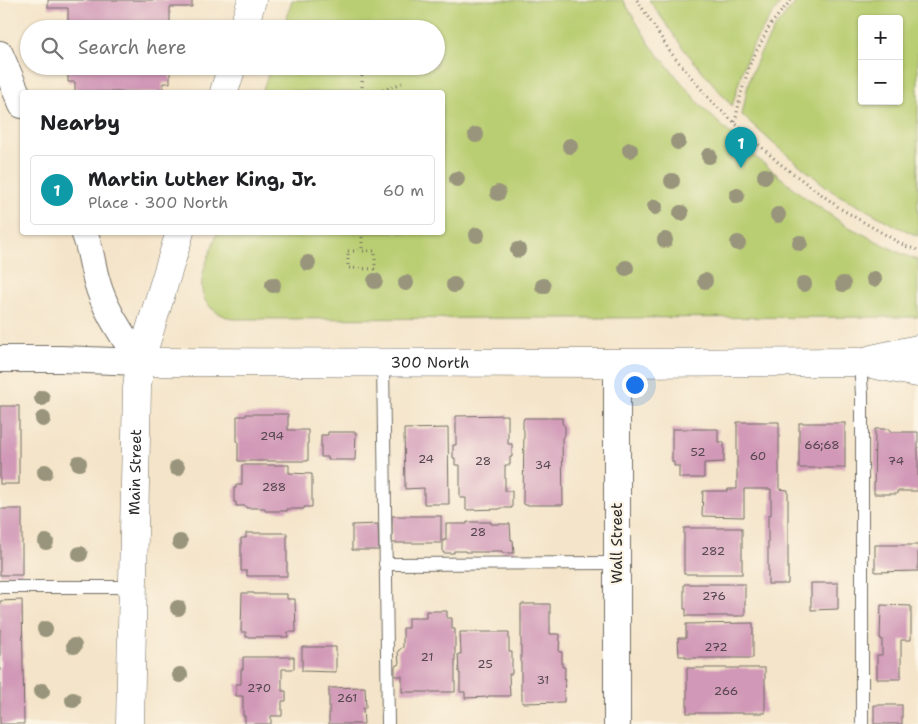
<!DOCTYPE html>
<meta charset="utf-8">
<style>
:root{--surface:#fff;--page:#f2f2f2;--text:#202124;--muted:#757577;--line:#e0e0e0;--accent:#ea580c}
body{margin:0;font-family:"Shantell Sans",sans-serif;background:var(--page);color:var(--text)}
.controls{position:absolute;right:15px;top:15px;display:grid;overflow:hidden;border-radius:5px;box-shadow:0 1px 4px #0004}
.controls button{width:45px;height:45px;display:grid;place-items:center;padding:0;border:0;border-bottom:1px solid var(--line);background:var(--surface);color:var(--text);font:25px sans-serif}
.you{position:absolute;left:634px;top:384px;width:18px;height:18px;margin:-12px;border:4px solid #fff;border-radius:50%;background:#1a73e8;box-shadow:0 0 0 8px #1a73e833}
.badge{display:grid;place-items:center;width:32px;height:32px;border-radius:50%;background:var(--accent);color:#fff;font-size:16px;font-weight:700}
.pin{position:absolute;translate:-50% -41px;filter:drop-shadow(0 1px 2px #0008)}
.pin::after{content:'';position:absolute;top:26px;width:18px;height:15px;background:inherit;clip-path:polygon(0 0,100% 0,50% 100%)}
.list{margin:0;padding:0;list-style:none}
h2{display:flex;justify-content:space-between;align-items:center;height:65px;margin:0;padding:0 20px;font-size:21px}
h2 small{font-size:16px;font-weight:400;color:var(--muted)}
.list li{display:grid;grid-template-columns:32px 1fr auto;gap:15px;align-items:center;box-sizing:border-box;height:70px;margin:0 10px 10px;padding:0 10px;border:1px solid var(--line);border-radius:5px}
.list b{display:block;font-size:19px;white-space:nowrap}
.list p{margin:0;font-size:16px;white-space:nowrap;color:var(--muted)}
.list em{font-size:16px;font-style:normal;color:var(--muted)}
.icon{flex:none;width:28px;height:28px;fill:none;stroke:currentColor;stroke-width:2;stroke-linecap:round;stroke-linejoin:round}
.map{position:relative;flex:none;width:918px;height:724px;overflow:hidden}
.search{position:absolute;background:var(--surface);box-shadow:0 1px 4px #0004;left:20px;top:20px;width:425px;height:55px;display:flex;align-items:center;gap:12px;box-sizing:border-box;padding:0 18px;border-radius:28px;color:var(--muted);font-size:19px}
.panel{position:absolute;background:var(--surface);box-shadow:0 1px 4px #0004;left:20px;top:90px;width:425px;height:145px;border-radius:5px}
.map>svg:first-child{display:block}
</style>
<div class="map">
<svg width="918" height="724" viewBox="0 0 918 724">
<rect width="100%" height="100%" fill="#fcf5e5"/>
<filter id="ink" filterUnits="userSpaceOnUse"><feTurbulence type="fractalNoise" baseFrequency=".02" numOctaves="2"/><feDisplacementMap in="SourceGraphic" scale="10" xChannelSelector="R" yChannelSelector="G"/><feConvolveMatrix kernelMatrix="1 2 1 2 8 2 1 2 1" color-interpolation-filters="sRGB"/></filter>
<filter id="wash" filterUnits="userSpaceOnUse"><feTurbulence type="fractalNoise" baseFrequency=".0096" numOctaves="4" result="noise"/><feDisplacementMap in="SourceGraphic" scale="20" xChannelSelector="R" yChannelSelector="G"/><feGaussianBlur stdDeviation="1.12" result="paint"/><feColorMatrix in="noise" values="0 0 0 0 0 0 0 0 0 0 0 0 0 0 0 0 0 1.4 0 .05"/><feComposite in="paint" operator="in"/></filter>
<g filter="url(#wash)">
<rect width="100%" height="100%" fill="#f4e4c9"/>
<g fill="#b9ce72" stroke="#727c4e" fill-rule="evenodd">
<path d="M292,0H623L651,46L702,107L752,154L803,196L845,225L902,254L918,260V317L233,319C183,304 205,268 217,233L442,232V92H262L271,66H436V29H283Z"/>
<path d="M649,0H783C767,21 752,43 743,68C739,81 736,94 732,106L686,52Z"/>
<path d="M798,0H918V236L894,225L833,192L775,145L742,115L749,80L760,54L776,26ZM862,19H899V101H862Z"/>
</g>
<g id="blocks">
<g fill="#d199b7">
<polygon points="48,0 192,0 192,7 170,7 170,29 68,29 68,8 48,8"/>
<polygon points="68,66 170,66 170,83 163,83 163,92 75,92 75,82 68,82"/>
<rect x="0" y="406" width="19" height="78"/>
<polygon points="246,414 288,414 288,430 308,430 308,461 238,461 238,441 237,441 237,416 246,416"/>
<polygon points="508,415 508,444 512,444 512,457 510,457 510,465 505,465 505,491 512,491 512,508 500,508 500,509 466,510 466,498 460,498 460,465 455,465 455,458 453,458 453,445 456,445 456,416"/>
<polygon points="524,418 562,418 562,423 565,427 565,434 562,438 563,505 525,505 523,503 524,430 523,429 523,421"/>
<polygon points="737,422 779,422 779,489 788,490 788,584 768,584 768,515 771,515 771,489 744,489 744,517 702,516 703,491 727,491 728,489 737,489"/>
<rect x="799" y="423" width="46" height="45"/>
<polygon points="448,428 449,504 424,504 424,488 405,489 404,429"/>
<polygon points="672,429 718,429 718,442 724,442 724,462 704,463 704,478 679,478 679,466 674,466 674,462 672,462"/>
<polygon points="875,429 890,429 890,432 918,432 918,491 897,491 897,494 874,494"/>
<polygon points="328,432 356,432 355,460 328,460 328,457 321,457 321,435 328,435"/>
<polygon points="242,465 289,465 289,473 312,474 312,507 304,507 304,509 287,509 287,511 265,511 265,508 246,508 246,506 236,506 236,502 234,502 234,488 236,488 236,485 242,485"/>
<rect x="0" y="509" width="22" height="66"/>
<rect x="392" y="516" width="49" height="27"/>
<polygon points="467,522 491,522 491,524 510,524 511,540 513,540 514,553 502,553 502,551 492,551 492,552 465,552 465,551 454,551 454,553 443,553 443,540 446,540 446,524 467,524"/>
<polygon points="378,524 379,550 352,550 352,525"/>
<rect x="684" y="528" width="58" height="46"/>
<polygon points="246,533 287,533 287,576 247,576 247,571 241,571 241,538 246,538"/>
<polygon points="875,545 918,545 918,571 875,572"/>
<polygon points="811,583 838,583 838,609 811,610"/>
<polygon points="684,584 745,584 745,616 686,616 686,609 684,609"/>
<polygon points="242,593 254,593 254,594 287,594 287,599 295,599 296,632 288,632 288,637 246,637 246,632 241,632"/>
<polygon points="22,600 24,724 0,724 0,601"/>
<polygon points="521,604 550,604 550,634 560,634 559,652 562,652 562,667 565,667 564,702 522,703 522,693 521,693"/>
<polygon points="881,605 911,606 911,640 901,640 901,679 877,679 877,655 882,655 882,639 880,639"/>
<polygon points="426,611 447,611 447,618 452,618 452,629 455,629 455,692 402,692 402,676 395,676 395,666 399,664 398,651 403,647 403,628 408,628 408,618 426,618"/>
<polygon points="753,623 753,658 686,658 686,656 679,656 678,638 686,638 686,624"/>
<polygon points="460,632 509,632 509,652 512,652 512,674 509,674 510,696 488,696 488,697 465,698 465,692 460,692 460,673 459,673 458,654 461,654"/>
<polygon points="302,647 336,647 336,672 302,671"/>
<polygon points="243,657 294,657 294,669 282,669 282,691 286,691 286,701 282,701 282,716 271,716 271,724 245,724 245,716 243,716 243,696 236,696 236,684 241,684 241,669 243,669"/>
<rect x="687" y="668" width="78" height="45"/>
<polygon points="365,687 366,708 363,708 364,724 329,724 329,688"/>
<rect x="874" y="705" width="28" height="19"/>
</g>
</g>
</g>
<g filter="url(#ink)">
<use href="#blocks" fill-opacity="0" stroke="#716c62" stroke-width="1"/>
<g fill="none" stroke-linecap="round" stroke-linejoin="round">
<g stroke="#716c62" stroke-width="14">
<g id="lane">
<polyline points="860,362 862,395 862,724"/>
<polyline points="383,363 388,724"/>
<polyline points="385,564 617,563"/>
<polyline points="0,587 132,587"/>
</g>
</g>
<g stroke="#716c62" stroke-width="28">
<g id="street">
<polyline points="0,54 22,105"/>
<path d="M84,232C91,248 92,266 97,282C105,311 124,337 140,362"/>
<polyline points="0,359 60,359 140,362"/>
<polyline points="617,363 617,724"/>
</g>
</g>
<g stroke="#716c62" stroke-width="29">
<g id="secondary">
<polyline points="243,29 252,0"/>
<polyline points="224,92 232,66"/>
<polyline points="872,359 918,349"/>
<path id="s1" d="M140,362L617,363L860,362L918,373"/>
<path id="s2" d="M130,724L137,388L140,362L180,232"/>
</g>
</g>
<g stroke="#716c62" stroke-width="3" stroke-dasharray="1 4" stroke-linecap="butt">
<polyline points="637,0 671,53 713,103 779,163 841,209 905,246 918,250"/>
<polyline points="362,66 362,92"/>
<polyline points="378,92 402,83"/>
<polyline points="735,122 741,94 750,64 770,25 791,0"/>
<polyline points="362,232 362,251"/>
<polygon points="348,251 375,251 375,269 348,268"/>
</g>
<use href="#lane" stroke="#fff" stroke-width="12"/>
<use href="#street" stroke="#fff" stroke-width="26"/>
<use href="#secondary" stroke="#fff" stroke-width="28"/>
</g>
<g fill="#99957c">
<circle cx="476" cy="135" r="8"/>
<circle cx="678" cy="142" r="8"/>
<circle cx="570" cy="146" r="8"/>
<circle cx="630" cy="150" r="8"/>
<circle cx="709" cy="156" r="8"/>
<circle cx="765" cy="176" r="8"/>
<circle cx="457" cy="179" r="8"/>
<circle cx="672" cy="181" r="8"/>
<circle cx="498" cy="193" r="8"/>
<circle cx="737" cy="196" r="8"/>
<circle cx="655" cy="207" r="8"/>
<circle cx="681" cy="213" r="8"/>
<circle cx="778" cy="215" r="8"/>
<circle cx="477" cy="235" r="8"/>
<circle cx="665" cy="240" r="8"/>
<circle cx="738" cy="243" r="8"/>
<circle cx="800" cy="243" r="8"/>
<circle cx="518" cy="250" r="8"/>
<circle cx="308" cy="263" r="8"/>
<circle cx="626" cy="268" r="8"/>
<circle cx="874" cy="279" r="8"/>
<circle cx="375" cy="281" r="8"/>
<circle cx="705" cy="281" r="8"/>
<circle cx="406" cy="283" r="8"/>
<circle cx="804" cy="284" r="8"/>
<circle cx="843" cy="284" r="8"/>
<circle cx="273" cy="285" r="8"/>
<circle cx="454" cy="285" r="8"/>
<circle cx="543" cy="286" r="8"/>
<circle cx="42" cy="398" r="8"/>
<circle cx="43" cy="419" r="8"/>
<circle cx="79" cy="463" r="8"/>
<circle cx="177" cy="468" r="8"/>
<circle cx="45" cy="472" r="8"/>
<circle cx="46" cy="542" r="8"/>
<circle cx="180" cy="542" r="8"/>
<circle cx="80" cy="554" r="8"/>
<circle cx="178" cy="608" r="8"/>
<circle cx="45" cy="629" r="8"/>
<circle cx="74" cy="646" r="8"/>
<circle cx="180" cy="675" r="8"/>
<circle cx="42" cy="691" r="8"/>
<circle cx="73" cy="700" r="8"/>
</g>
</g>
<g text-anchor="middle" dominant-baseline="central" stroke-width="4.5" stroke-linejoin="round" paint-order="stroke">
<g font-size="12" fill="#54464e">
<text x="272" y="436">294</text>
<text x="822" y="445">66;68</text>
<text x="698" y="452">52</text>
<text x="758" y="456">60</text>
<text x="426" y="459">24</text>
<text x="483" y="461">28</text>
<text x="896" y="461">74</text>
<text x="543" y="465">34</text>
<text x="274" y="487">288</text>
<text x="478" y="532">28</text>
<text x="713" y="551">282</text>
<text x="714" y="596">276</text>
<text x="716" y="647">272</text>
<text x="427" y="657">21</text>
<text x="485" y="664">25</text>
<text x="543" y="680">31</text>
<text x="259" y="688">270</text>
<text x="726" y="691">266</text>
<text x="347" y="698">261</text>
</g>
<g font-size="15" fill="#2b2b2b" stroke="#fcf5e5">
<text stroke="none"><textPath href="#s1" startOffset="290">300 North</textPath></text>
<text stroke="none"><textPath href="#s2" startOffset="252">Main Street</textPath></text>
<text transform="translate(617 543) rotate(-90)">Wall Street</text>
</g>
</g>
</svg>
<div class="controls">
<button>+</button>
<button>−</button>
</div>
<div class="you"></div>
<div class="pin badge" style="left:741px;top:168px;background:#0f9aa8">1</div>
<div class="search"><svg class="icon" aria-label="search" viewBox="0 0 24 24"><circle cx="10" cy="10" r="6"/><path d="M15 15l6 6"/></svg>Search here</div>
<section class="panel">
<h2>Nearby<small></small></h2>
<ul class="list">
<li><span class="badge" style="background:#0f9aa8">1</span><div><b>Martin Luther King, Jr.</b><p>Place · 300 North</p></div><em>60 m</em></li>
</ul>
</section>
</div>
